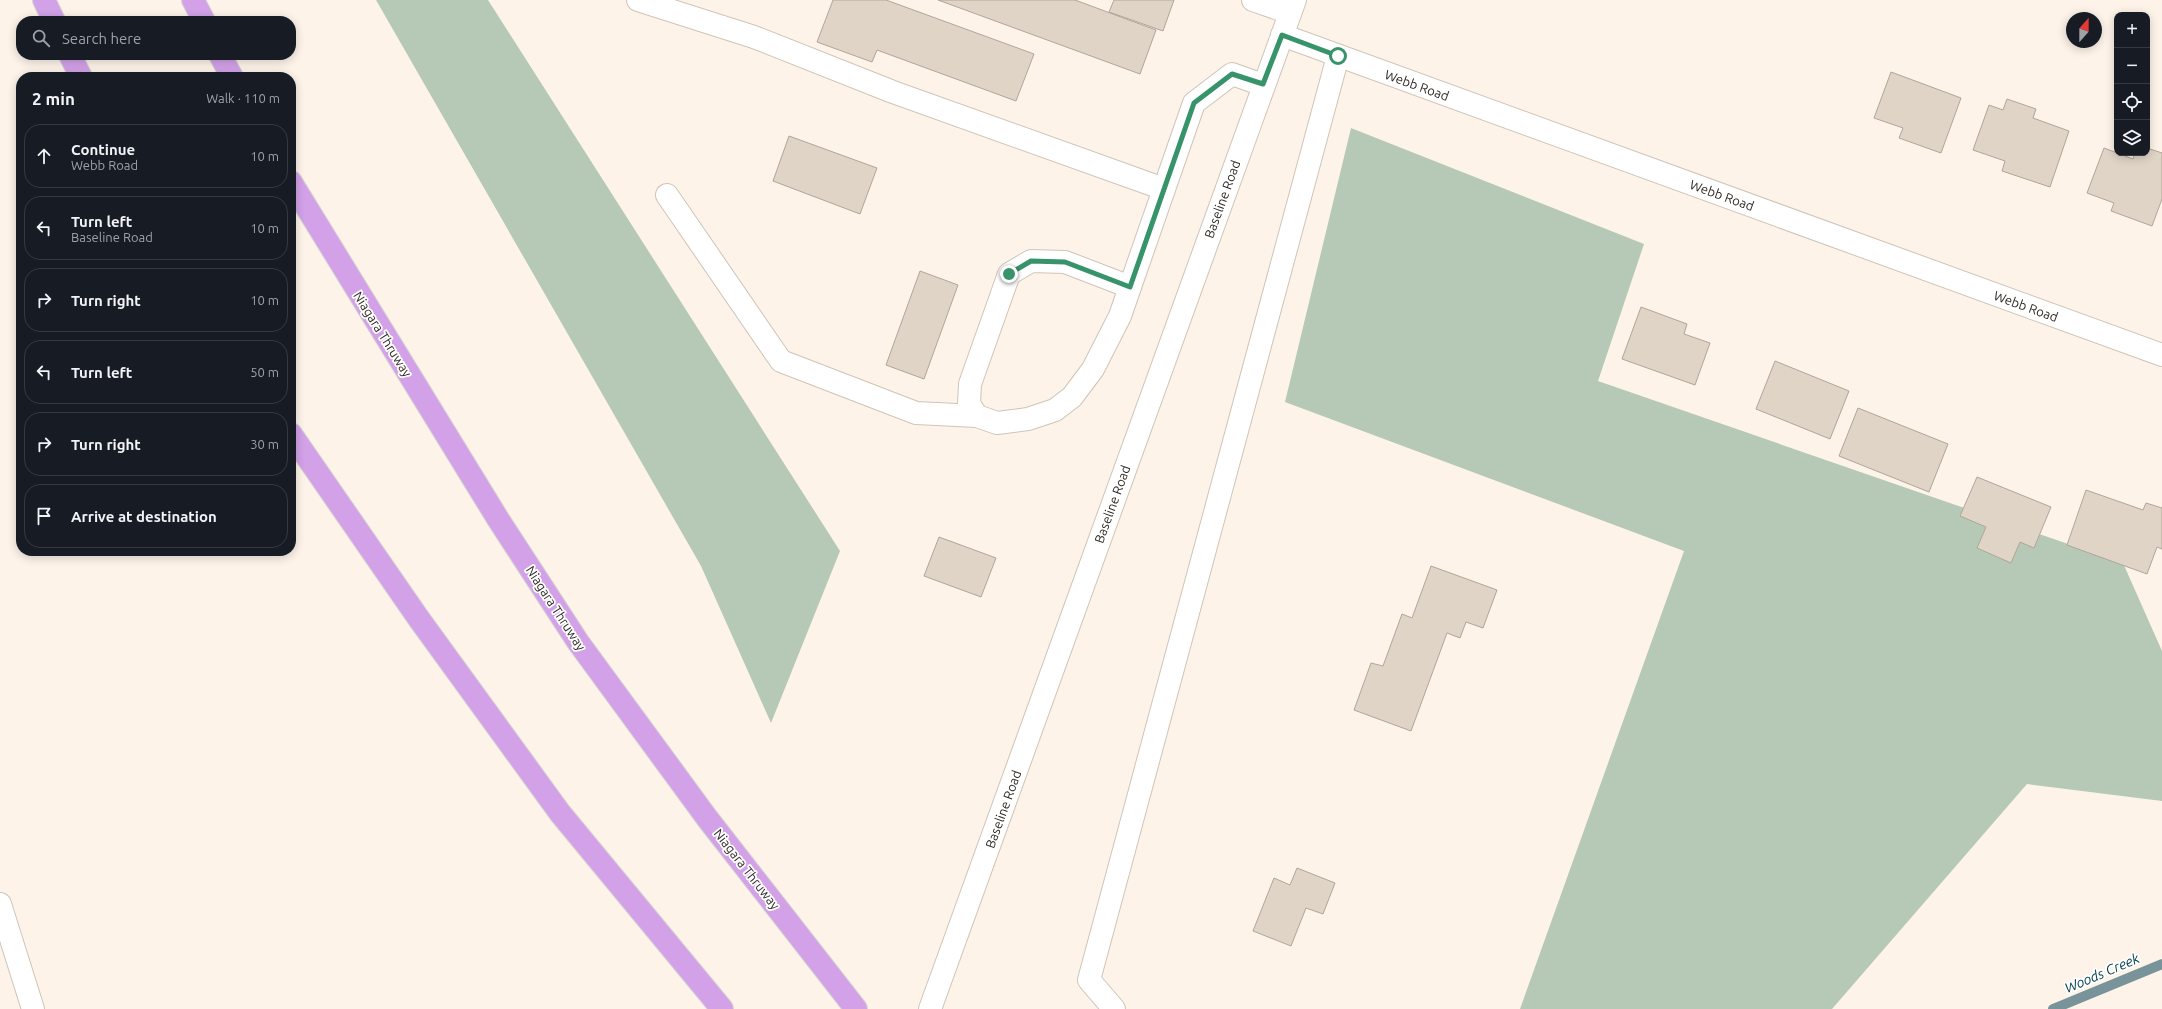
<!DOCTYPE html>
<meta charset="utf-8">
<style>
:root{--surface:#171b24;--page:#242831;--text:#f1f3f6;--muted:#9ea1a6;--line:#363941}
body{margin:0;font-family:Ubuntu,sans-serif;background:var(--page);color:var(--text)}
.controls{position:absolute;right:12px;top:12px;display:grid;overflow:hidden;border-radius:8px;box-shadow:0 2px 10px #0003}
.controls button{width:36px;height:36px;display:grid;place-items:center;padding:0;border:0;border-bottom:1px solid var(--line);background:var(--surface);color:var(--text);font:20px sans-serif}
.compass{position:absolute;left:2066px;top:12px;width:36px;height:36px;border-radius:50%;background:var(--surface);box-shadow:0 2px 10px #0003;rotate:21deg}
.stop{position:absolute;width:12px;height:12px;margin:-9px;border:3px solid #36936a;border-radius:50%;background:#fff}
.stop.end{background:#36936a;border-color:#fff;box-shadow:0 1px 4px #0008}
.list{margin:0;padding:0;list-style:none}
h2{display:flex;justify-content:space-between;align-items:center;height:52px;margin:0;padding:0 16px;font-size:17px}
h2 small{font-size:13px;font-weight:400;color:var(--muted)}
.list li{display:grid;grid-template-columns:26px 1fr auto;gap:12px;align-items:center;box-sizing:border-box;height:64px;margin:0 8px 8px;padding:0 8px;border:1px solid var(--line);border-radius:16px}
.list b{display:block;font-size:15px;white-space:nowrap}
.list p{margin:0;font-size:13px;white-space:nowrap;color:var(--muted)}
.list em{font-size:13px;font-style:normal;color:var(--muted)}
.icon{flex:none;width:22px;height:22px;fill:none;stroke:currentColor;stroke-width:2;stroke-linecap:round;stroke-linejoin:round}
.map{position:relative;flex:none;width:2162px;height:1009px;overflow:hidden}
.search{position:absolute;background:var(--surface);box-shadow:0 2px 10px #0003;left:16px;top:16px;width:280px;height:44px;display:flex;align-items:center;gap:10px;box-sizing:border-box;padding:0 14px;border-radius:16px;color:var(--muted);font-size:15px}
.panel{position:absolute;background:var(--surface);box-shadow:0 2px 10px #0003;left:16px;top:72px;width:280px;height:484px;border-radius:16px}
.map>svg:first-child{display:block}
</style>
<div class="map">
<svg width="2162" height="1009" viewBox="0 0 2162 1009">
<rect width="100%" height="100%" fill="#fdf3e9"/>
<g fill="#b5c9b6">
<polygon points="376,0 488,0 840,551 771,723 701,566"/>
<polygon points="1351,128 1644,244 1598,381 2123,563 2162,651 2162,801 2027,784 1832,1009 1520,1009 1684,551 1285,402"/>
</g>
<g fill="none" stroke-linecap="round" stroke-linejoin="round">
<polyline stroke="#789399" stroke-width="10" points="2053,1009 2162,964"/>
</g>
<g fill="#e0d4c7" stroke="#b1a599">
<polygon points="833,0 886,0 1034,54 1016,101 877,50 872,62 817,42"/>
<polygon points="938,0 1075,0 1156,30 1140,74"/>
<polygon points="1114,0 1174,0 1163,31 1109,12"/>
<polygon points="1891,72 1961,98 1941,153 1899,138 1903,128 1874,118"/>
<polygon points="2007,99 2036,109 2033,118 2069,131 2050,187 2002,171 2005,161 1973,150 1989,105 2003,110"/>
<polygon points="789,136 877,168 860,214 773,181"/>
<polygon points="2104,148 2133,159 2135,153 2147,153 2147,148 2162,153 2162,199 2152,226 2111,211 2114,203 2087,193"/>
<polygon points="920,271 958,285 924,379 886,365"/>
<polygon points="1641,307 1687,324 1684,334 1710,343 1695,385 1622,359"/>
<polygon points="1775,361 1849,391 1830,439 1756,409"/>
<polygon points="1858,408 1948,444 1929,492 1839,456"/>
<polygon points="1977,477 2051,507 2034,548 2020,542 2011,563 1977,548 1986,527 1960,516"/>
<polygon points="2086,490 2143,510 2146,503 2162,508 2162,549 2157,547 2147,574 2067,545"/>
<polygon points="939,537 996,558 981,597 924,576"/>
<polygon points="1431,566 1497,590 1483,628 1466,622 1460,638 1447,633 1411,731 1354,710 1371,663 1383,666 1402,614 1412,618"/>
<polygon points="1297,868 1335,883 1323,914 1306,908 1291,946 1253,931 1274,878 1290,885"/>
</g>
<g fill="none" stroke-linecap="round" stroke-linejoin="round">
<g stroke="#cfc4b7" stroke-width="24">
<g id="minor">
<polyline points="638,0 754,37 893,92 1164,189"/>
<polyline points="1253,0 1290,13"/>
<polyline points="1282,35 2162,355"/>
<polyline points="667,195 781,361 916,413 977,416"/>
<polyline points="1130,287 1065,262 1031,261 1009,274 970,384 969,404 977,416 997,423 1028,419 1055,410 1072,397 1093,369 1120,316 1130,287 1194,103 1232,74 1263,85"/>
<polyline points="0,904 33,1009"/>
<polyline points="930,1009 1295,0"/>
<polyline points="1114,1009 1089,980 1338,56"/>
</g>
</g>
<g stroke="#d5d4d3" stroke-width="24">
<g id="highway">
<polyline points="44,0 54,21"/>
<polyline points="193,0 204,21"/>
<polyline points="70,55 81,77"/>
<polyline points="220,55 232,77"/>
<polyline points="291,182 498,519 578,642 707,818 856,1009"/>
<polyline points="291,434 419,619 560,813 722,1009"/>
</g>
</g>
<use href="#minor" stroke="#fff" stroke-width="22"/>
<use href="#highway" stroke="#d2a1e7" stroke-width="22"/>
</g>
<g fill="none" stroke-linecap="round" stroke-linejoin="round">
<polyline stroke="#36936a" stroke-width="5" points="1009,274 1031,261 1065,262 1130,287 1194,103 1232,74 1263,84 1282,35 1338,56"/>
</g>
<g text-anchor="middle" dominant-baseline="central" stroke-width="3.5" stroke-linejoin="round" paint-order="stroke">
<g font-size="13" fill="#2e2924" stroke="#fff">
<text transform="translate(1417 85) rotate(20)">Webb Road</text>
<text transform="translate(1722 195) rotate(20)">Webb Road</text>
<text transform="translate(1222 199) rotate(-70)">Baseline Road</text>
<text transform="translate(2026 306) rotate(20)">Webb Road</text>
<text transform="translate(383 334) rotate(58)">Niagara Thruway</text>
<text transform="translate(1112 504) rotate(-70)">Baseline Road</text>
<text transform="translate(556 608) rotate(57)">Niagara Thruway</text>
<text transform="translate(1003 809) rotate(-70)">Baseline Road</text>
<text transform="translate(747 869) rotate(52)">Niagara Thruway</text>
</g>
<g font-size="14" font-style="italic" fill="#003e4a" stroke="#fff">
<text transform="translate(2102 973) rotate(-23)">Woods Creek</text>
</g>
</g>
</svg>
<div class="controls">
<button>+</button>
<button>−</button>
<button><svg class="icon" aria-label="locate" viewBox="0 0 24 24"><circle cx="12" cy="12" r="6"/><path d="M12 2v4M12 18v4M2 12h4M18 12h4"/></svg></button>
<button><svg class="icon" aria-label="layers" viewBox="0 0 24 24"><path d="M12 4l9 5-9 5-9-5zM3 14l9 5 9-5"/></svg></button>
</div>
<svg class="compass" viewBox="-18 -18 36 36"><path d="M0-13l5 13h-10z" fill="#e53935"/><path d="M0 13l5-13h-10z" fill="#9ea1a6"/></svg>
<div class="stop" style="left:1338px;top:56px"></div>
<div class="stop end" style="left:1009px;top:274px"></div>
<div class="search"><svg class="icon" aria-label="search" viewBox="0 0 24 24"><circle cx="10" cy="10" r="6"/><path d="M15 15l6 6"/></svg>Search here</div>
<section class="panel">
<h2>2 min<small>Walk · 110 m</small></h2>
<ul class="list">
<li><svg class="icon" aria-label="ahead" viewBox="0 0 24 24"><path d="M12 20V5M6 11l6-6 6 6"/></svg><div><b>Continue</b><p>Webb Road</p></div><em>10 m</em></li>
<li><svg class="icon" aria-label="left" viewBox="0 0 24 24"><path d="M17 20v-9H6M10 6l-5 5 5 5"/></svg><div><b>Turn left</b><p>Baseline Road</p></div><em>10 m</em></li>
<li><svg class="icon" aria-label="right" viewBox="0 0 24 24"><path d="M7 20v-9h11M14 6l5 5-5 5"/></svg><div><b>Turn right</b></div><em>10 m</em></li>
<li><svg class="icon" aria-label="left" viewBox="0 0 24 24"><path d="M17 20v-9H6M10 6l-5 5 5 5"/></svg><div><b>Turn left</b></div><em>50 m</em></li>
<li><svg class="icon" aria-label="right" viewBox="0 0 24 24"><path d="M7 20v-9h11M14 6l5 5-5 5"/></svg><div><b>Turn right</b></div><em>30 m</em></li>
<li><svg class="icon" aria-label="arrive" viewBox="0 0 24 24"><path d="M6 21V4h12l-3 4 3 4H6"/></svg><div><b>Arrive at destination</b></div></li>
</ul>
</section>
</div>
